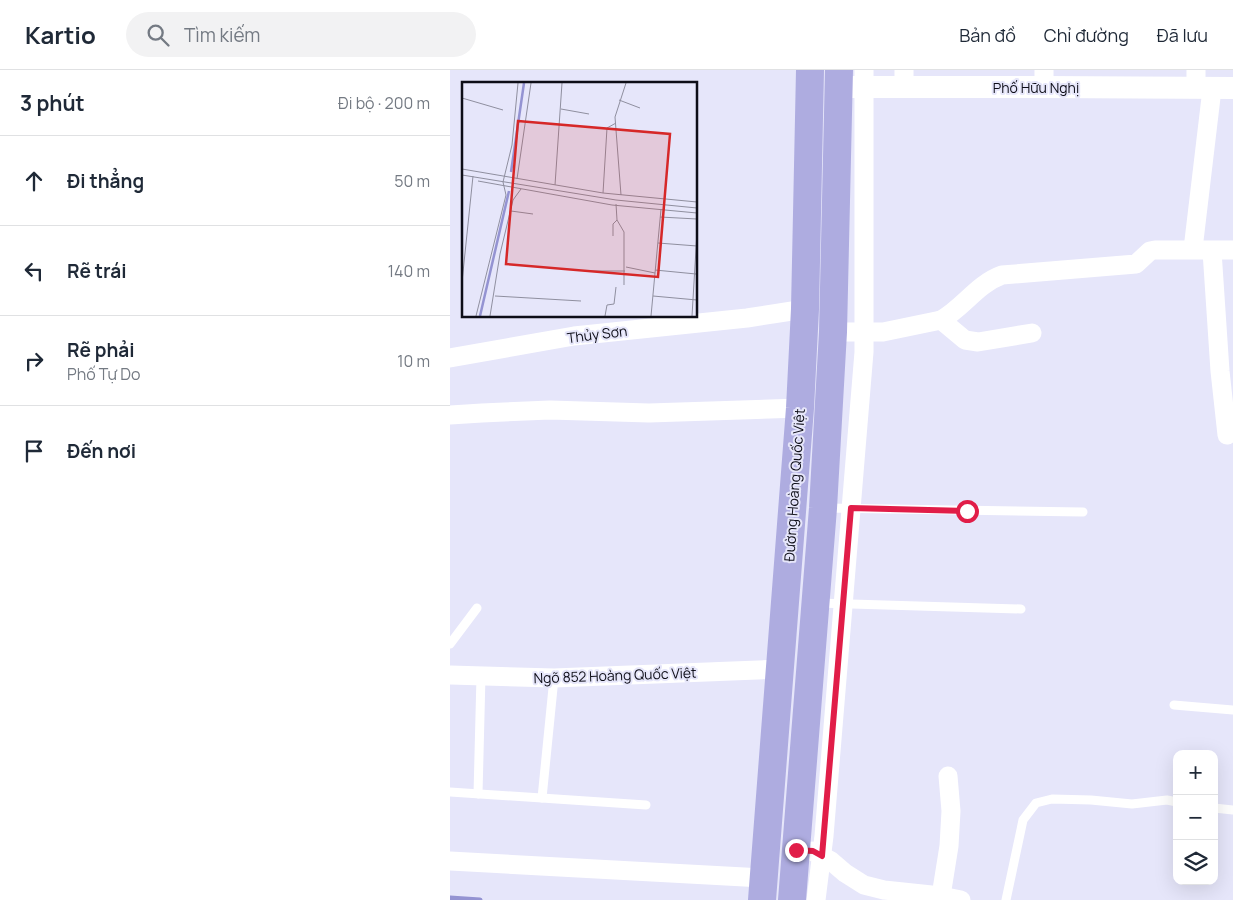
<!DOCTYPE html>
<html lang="vi">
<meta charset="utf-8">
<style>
:root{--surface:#fff;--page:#f2f2f3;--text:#1f2937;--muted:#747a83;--line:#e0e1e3}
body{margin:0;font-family:Manrope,sans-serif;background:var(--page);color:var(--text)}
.controls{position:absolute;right:15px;bottom:15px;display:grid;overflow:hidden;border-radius:10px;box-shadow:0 5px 20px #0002}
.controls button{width:45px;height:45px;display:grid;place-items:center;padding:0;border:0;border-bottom:1px solid var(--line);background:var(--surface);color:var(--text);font:25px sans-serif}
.stop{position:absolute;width:15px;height:15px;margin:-11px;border:4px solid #e11d48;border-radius:50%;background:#fff}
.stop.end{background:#e11d48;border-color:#fff;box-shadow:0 1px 5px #0008}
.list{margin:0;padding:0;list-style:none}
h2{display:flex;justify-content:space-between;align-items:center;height:65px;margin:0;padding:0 20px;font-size:21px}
h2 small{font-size:16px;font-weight:400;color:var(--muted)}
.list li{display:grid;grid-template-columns:32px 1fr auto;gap:15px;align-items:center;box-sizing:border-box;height:90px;padding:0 20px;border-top:1px solid var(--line)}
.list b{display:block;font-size:19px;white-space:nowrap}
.list p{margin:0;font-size:16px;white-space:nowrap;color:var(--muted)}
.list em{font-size:16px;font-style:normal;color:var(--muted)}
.icon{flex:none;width:28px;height:28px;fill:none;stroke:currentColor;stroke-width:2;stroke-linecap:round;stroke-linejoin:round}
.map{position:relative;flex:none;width:783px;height:830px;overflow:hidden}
header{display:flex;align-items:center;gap:30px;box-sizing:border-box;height:70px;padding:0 25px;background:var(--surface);border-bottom:1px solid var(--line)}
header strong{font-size:24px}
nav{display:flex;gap:28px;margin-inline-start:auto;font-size:18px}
.search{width:350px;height:45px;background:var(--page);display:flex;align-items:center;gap:12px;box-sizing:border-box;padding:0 18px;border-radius:28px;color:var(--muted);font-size:19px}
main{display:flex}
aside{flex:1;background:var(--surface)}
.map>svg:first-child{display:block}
</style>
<header>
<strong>Kartio</strong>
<div class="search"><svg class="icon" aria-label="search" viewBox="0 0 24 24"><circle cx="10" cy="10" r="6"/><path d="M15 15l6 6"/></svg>Tìm kiếm</div>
<nav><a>Bản đồ</a><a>Chỉ đường</a><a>Đã lưu</a></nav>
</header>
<main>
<aside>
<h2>3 phút<small>Đi bộ · 200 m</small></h2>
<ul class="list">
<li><svg class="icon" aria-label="ahead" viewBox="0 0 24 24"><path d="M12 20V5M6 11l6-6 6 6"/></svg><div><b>Đi thẳng</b></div><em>50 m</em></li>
<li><svg class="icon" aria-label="left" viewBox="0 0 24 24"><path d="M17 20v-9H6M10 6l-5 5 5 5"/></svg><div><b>Rẽ trái</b></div><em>140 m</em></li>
<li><svg class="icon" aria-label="right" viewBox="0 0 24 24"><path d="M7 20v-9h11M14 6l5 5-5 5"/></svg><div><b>Rẽ phải</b><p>Phố Tự Do</p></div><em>10 m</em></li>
<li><svg class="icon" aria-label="arrive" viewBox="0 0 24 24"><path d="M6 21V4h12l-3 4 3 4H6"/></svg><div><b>Đến nơi</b></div></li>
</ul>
</aside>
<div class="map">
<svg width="783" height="830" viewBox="0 0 783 830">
<rect width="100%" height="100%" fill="#e6e6fa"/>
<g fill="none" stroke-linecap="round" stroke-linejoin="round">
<polyline stroke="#9493d2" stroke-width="5" points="0,828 30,830"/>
<g stroke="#fff" stroke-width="9">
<polyline points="376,438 633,442"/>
<polyline points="368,533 571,539"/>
<polyline points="0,574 27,538"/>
<polyline points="724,635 783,640"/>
<polyline points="0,722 196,735"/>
<polyline points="28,724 31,606"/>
<polyline points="92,728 104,608"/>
<polyline points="764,738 783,740"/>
<polyline points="556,830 573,750 586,733 602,729 641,730 682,734 717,730 727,732"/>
</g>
<g stroke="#fff" stroke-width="19">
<polyline points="454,0 454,17"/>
<polyline points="746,0 746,18"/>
<polyline points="594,17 594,0"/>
<polyline points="743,179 762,19"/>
<polyline points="762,181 770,301 777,365"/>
<polyline points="491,250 515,270 528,272 582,263"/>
<path d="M383,262H433L491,250C513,238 527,214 552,205L686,194L700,181L705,180H783"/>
<polyline points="0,288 124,266 297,248 355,239"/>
<polyline points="0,345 32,343 100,340 199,343 350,338"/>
<polyline points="0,605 104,608 330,599"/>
<polyline points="362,781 381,791 395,803 414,815 434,820 491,826 511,830"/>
<polyline points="0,791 313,808"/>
<polyline points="491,826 499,776 501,741 498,706"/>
<polyline points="366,830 374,766 414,282 414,0"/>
</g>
<polyline stroke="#fff" stroke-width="22" points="389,17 594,17 783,18"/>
<g stroke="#aeace0" stroke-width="28">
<polyline points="312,830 350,338 355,239 360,0"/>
<polyline points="342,830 373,438 383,262 389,0"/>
</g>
</g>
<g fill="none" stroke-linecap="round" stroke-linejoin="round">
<polyline stroke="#e11d48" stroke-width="6" points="346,780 363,781 372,786 401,438 517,441"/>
</g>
<g text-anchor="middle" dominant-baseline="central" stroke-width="4" stroke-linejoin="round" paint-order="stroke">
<g font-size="14" fill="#0d0d17" stroke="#e6e6fa">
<text x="586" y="17">Phố Hữu Nghị</text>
<text transform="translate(147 264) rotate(-7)">Thủy Sơn</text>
<text transform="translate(344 415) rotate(-86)">Đường Hoàng Quốc Việt</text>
<text transform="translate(165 605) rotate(-2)">Ngõ 852 Hoàng Quốc Việt</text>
</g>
</g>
<g transform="translate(12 12)">
<rect width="235" height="235" fill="#e6e6fa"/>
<path fill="none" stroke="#9493d2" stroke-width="2.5" d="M49,90L62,1M18,234L47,109"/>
<path fill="none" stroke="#8f8f9f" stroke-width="1" d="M0,16L41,28M157,18L178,26M99,27L127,32M0,87L141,111L235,120M0,93L154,118L235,126M55,97L69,1M16,99L150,123L235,131M93,103L100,1M141,111L145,46L154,41M159,113L153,35L164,1M154,122L155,138L162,150V203M49,129L71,132M198,135L235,137M151,154V142L155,138M196,161L235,164M164,185L193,191M193,188L234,192M129,189H163M0,200L11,94M33,214L119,219M191,214L235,218M14,234L44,113L41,100L50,63L56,1M28,234L38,172L51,118L59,107M143,234L145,223L152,222L154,205M189,234L199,127M230,234L235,150"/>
<path fill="#d62828" fill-opacity="0.15" stroke="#d62828" stroke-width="2.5" d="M56,39L208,52L196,195L44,182Z"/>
<rect width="235" height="235" fill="none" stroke="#0d0d17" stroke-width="2.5"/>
</g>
</svg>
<div class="controls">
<button>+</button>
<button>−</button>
<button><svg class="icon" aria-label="layers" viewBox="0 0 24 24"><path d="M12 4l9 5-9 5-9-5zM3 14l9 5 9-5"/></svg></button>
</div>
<div class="stop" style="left:517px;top:441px"></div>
<div class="stop end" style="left:346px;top:780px"></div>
</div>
</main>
